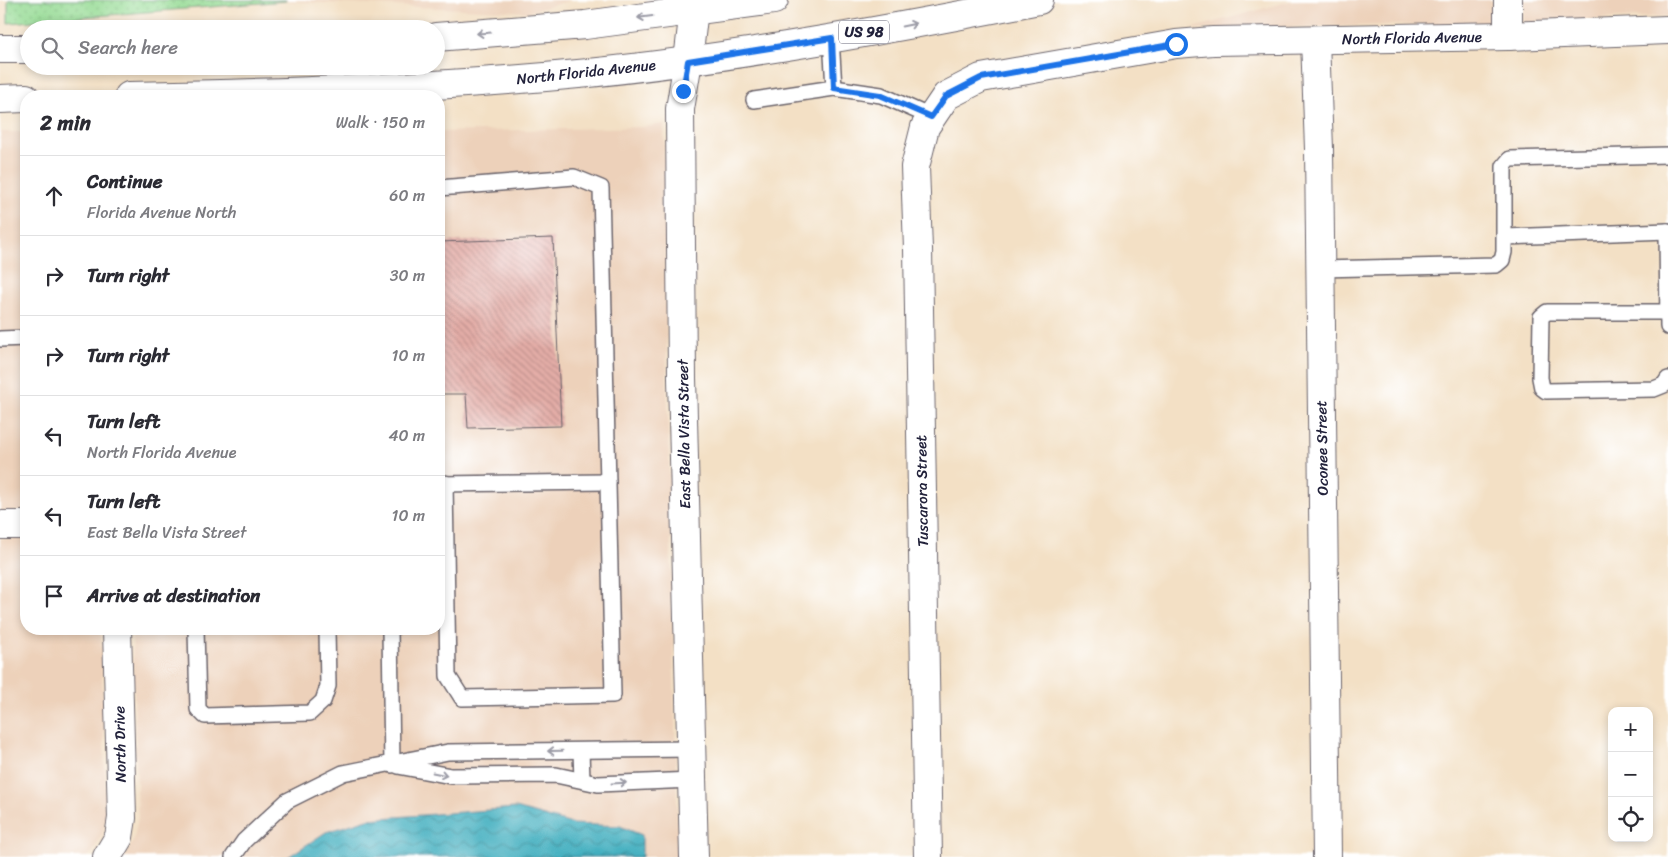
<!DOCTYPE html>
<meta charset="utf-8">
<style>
:root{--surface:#fff;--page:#f7f7f7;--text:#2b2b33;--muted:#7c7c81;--line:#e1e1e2}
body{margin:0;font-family:Sriracha,sans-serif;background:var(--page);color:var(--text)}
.controls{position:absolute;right:15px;bottom:15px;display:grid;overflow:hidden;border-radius:10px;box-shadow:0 2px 8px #0003}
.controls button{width:45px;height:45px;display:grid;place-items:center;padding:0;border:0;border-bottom:1px solid var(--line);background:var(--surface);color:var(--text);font:25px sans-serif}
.stop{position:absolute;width:15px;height:15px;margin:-11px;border:4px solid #1a73e8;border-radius:50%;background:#fff}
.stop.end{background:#1a73e8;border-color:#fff;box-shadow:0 1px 5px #0008}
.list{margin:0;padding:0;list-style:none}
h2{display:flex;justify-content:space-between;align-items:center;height:65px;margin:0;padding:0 20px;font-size:21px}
h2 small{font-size:16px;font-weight:400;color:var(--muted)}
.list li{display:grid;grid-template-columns:32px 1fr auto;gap:15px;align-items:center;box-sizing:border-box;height:80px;padding:0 20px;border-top:1px solid var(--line)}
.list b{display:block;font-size:19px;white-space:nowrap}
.list p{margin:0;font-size:16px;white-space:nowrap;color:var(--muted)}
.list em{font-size:16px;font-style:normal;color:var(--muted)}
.icon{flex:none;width:28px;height:28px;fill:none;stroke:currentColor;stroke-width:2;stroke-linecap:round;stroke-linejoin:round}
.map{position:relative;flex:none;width:1668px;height:857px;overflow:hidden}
.search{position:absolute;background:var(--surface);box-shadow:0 2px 8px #0003;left:20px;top:20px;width:425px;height:55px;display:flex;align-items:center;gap:12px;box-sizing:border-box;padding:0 18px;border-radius:28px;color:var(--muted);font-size:19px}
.panel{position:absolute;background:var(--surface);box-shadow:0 2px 8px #0003;left:20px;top:90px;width:425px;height:545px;border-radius:20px}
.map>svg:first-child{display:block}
</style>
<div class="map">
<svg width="1668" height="857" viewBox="0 0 1668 857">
<defs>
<pattern id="park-dots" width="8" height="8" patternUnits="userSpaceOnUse" patternTransform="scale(1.25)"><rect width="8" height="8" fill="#96db94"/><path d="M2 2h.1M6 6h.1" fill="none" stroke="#81bc80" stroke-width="1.8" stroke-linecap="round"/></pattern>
<pattern id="water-waves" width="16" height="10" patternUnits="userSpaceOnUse" patternTransform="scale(1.25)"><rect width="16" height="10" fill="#42afbf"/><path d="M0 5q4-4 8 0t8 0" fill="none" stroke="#378e9c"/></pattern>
<pattern id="building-back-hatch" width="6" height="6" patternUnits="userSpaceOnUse" patternTransform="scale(1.25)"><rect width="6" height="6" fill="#e4ada7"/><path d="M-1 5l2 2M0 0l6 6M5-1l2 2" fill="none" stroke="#b88c89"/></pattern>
</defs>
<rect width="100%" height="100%" fill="#fff"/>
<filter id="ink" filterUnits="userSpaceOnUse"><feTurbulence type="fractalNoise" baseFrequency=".02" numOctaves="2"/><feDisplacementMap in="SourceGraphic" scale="10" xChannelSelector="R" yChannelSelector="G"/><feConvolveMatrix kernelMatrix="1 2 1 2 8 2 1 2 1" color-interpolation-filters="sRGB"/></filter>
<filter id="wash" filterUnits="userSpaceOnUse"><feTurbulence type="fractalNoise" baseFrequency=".0096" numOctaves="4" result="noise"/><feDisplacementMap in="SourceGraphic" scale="20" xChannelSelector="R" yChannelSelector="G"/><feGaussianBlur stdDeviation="1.12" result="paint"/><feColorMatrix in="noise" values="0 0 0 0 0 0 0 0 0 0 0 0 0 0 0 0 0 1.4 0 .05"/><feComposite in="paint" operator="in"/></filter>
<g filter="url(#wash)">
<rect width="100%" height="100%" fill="#f3e0c5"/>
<g fill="#edd1ba">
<polygon points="286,0 571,0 529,12 286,1"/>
<polygon points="1294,0 1492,0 1492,23 1190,29"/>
<polygon points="1523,0 1668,0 1668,16 1524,22"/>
<polygon points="664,124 667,378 678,857 642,857 642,835 620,826 572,824 516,808 326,832 288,857 125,857 134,839 138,817 132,629 439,629 439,132 643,127"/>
<rect x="0" y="132" width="26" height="379"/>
<polygon points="0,539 26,539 26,629 101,629 106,817 103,833 92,853 86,857 0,857"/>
</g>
<polygon fill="url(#park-dots)" stroke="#5c7e68" points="8,0 286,0 286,1 8,23"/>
<polygon fill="url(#water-waves)" stroke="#32687d" points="516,808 572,824 620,826 642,835 642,857 288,857 326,832 368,819"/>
<g id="blocks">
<polygon fill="url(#building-back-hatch)" points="553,238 561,426 468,428 466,394 439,394 439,242"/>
</g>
</g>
<g filter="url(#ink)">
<use href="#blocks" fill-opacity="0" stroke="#6b646b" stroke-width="1"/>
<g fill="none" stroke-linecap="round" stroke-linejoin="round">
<g stroke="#6b646b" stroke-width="18">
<g id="lane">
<polyline points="831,38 834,88"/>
<polyline points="754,100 834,88 881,95 931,117"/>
<polyline points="439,188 574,177 601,188 613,695 462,698 448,676 445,483"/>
<polyline points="1667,231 1668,327"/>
<polyline points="1505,237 1668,231"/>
<polyline points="1320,269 1496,265 1502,260 1504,252 1504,166 1510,159 1668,155"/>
<polyline points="1668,312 1547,312 1541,317 1540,378 1542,388 1546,391 1654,389 1664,385 1668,379"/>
<polyline points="0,339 26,338"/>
<polyline points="439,484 608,482"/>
<polyline points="196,629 198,709 205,716 310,713 323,701 328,686 327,629"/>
<polyline points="390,629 392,765"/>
<polyline points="581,751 582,780"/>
<polyline points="398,766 451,776 556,775 598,784 692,780"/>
<polyline points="233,857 244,841 287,801 343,773 448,752 691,749"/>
</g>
</g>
<g stroke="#6b646b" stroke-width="30">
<g id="street">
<polyline points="1315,40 1319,149 1327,857"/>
<polyline points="0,525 26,525"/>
<polyline points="107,857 119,837 122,818 117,629"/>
<polyline points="928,857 918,249 915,167 925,127 946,96 981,78 1176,44 1213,41 1508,36"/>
</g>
</g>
<g stroke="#6b646b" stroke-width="30">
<g id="secondary">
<polyline points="1508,0 1508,36 1668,30"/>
<polyline points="694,857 682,378 680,109 688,61 695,0"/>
</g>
</g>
<g stroke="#6b646b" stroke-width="30">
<g id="primary">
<polyline points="436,37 585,25 774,0"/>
<polyline points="0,49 29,49"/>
<path d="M129,96C282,93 436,88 589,73C740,57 890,29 1039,0"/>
<polyline points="0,99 26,98"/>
</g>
</g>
<use href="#lane" stroke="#fff" stroke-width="15"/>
<use href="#street" stroke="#fff" stroke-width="28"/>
<use href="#secondary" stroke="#fff" stroke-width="28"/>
<use href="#primary" stroke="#fff" stroke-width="28"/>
</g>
<defs><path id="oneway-shaft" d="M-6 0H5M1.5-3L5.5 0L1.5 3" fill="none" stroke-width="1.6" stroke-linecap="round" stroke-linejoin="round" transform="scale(1.25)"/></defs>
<g stroke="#9c9ca7">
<use href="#oneway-shaft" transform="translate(645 17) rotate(173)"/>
<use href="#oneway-shaft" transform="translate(909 25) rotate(-11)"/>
<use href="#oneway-shaft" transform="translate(484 33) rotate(176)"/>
<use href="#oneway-shaft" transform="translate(555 751) rotate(179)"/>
<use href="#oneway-shaft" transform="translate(440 774) rotate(11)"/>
<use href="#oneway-shaft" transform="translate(619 783) rotate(-3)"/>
</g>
</g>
<g fill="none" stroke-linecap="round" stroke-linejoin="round" filter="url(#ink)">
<polyline stroke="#1a73e8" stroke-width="6" points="683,91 688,61 832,38 834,88 880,95 931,117 946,96 981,78 1176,44"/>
</g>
<g text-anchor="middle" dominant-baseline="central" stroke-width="4" stroke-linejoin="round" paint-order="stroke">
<rect fill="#fff" stroke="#646476" stroke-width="1" x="839" y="20.5" width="50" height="23" rx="4"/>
<g font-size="14" font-weight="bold" fill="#22223b">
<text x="864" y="32">US 98</text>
</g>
<g font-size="15" fill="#22223b" stroke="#fff">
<text transform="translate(1412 38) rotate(-1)">North Florida Avenue</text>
<text transform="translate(586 72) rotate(-6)">North Florida Avenue</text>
<text transform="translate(684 434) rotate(-91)">East Bella Vista Street</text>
<text transform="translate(1322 448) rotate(-91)">Oconee Street</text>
<text transform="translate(922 491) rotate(-91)">Tuscarora Street</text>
<text transform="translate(120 744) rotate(-91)">North Drive</text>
</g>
</g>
</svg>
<div class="controls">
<button>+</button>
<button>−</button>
<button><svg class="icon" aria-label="locate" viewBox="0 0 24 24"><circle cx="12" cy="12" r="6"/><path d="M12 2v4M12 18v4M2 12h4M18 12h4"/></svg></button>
</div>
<div class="stop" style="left:1176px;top:44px"></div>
<div class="stop end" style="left:683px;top:91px"></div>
<div class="search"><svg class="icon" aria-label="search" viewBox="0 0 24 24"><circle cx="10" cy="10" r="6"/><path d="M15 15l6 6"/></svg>Search here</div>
<section class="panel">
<h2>2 min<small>Walk · 150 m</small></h2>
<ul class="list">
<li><svg class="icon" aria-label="ahead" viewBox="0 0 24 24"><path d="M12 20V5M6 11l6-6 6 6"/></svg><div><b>Continue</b><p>Florida Avenue North</p></div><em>60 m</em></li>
<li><svg class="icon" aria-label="right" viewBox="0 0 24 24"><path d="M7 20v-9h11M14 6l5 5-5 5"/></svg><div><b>Turn right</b></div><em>30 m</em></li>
<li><svg class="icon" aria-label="right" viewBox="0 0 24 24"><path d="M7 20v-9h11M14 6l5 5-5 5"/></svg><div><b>Turn right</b></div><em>10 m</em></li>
<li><svg class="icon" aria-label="left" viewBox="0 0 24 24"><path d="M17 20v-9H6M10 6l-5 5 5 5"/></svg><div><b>Turn left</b><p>North Florida Avenue</p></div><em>40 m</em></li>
<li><svg class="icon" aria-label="left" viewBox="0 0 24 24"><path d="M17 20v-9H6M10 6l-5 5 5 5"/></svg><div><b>Turn left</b><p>East Bella Vista Street</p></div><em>10 m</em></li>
<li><svg class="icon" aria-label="arrive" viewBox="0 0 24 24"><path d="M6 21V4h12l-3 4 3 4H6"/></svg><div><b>Arrive at destination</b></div></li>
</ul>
</section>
</div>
